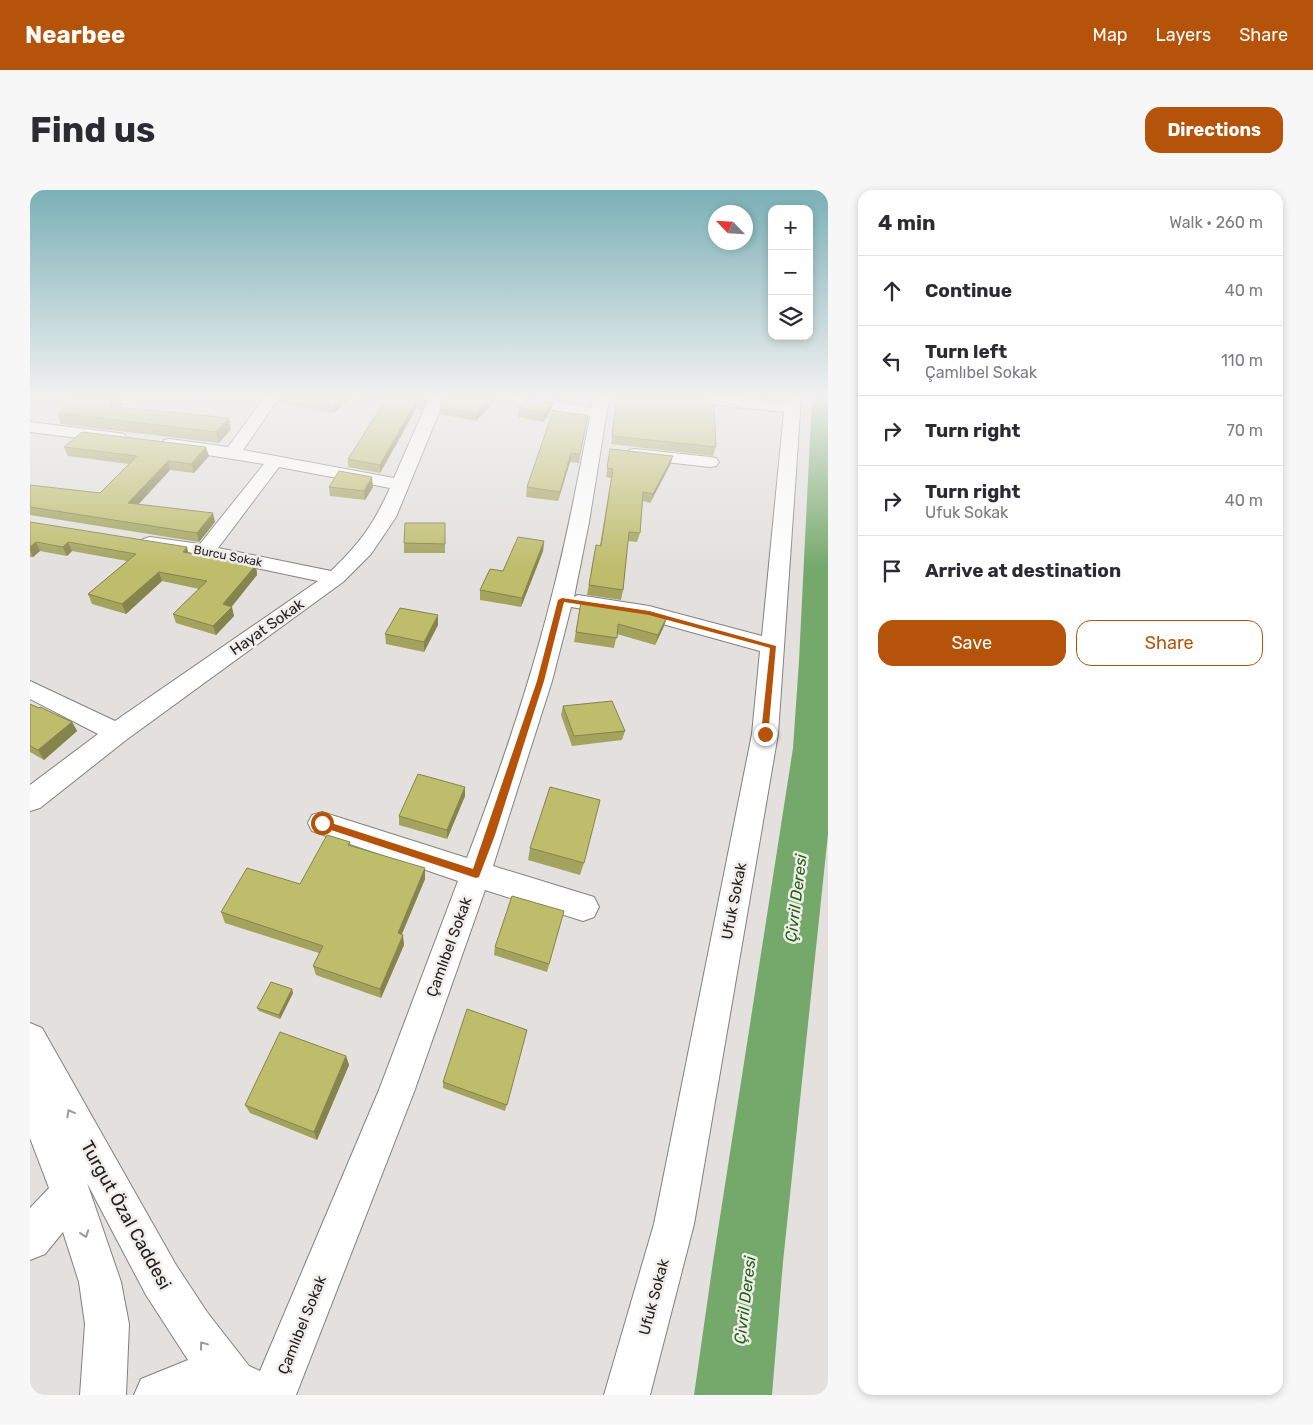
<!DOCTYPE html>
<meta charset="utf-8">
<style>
:root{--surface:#fff;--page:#f7f7f7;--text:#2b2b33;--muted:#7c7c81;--line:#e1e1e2;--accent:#b45309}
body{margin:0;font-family:Rubik,sans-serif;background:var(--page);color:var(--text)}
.controls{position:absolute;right:15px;top:15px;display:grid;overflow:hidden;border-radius:10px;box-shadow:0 2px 8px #0003}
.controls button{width:45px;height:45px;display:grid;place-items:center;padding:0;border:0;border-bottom:1px solid var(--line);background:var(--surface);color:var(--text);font:25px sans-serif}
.compass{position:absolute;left:678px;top:15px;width:45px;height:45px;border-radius:50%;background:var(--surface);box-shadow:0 2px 8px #0003;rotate:295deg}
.stop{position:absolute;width:15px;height:15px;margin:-11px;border:4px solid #b45309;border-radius:50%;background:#fff}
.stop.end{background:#b45309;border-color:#fff;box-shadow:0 1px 5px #0008}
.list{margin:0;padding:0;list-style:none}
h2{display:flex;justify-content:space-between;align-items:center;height:65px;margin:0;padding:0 20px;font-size:21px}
h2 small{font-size:16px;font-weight:400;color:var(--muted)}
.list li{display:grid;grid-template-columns:32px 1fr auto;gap:15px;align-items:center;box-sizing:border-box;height:70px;padding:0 20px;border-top:1px solid var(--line)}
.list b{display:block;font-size:19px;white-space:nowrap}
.list p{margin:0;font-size:16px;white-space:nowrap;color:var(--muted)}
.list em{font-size:16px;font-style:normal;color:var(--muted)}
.actions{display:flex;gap:10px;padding:15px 20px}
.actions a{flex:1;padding:11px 0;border:1px solid var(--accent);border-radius:15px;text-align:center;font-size:18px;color:var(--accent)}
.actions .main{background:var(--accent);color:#fff}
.icon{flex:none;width:28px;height:28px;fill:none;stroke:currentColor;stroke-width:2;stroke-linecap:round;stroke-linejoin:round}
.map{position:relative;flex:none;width:798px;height:1205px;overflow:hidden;border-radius:15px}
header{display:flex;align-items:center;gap:30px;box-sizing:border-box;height:70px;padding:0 25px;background:var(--accent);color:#fff}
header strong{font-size:24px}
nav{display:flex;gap:28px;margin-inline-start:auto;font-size:18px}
.intro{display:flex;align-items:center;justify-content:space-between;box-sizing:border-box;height:120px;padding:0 30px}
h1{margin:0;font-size:35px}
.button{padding:12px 22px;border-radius:15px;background:var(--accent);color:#fff;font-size:18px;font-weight:700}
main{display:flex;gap:30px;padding:0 30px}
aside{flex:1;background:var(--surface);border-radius:15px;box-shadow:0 2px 8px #0003}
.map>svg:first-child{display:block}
</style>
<header>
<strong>Nearbee</strong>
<nav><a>Map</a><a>Layers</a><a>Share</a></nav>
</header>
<div class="intro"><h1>Find us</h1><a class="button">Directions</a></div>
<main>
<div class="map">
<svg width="798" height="1205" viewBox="0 0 798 1205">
<rect width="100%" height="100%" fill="#e3e0dd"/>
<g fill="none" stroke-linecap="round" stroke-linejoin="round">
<polygon fill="#75a96c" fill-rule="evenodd" points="782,208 798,208 798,644 753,1072 742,1205 664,1205 683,1072 763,558 769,471"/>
<g stroke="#83817e" stroke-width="2">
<g id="minor">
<path d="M234,208H249L213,260L364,288L399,208H415L366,327L341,364L313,392L96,550L10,618L0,621V595L68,544L0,509V491L85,531L288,391L175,367L120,359L113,357L110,353L113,349L120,347L170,354L234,274L140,259L134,258L132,254L134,250L140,249L198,257ZM249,277L360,298C343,335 331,352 301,381L188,358Z"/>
<path d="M481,208H514L561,218L563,208H579L559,332L544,407L548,405L619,416L732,446L754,222L665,213L658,208H715L755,213V208H771L748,544L664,1034L620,1205H574L624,1034L722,544L730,461L618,430L541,417L522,491L463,676L564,707L569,717L564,727L553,731L455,700L384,902L266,1205H104L111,1189L158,1170L116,1105L57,993L91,1092L99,1134L96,1205H50L55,1134L49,1092L33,1042L15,1064L0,1070V1018L19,998L0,948V833L12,838L146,1075L177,1122L219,1176L230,1181L349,900L428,691L282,641L278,633L282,625L292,622L437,668C469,584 499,497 521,409C537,349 548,288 560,227L488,213Z"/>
<polygon points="0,232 88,243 94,244 96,248 94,252 88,253 0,242"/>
<polygon points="605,259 680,267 686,268 689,272 686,276 680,277 599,268 596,264 599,260"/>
</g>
</g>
<use href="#minor" fill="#fff" fill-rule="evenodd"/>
</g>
<g fill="#a3a35d">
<polygon points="218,208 232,208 230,210"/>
<polygon points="247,208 398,208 392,220 386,219 350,283 318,277 318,269 354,212 320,209 304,223 248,213"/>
<polygon points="587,208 677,208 677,213 686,257 683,266 581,254"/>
<polygon points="465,211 446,231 410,224 410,216"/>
<polygon points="523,213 521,221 513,232 488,227 489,218"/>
<polygon points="89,217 201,239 189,253 31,234 27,223"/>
<polygon points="558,225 549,273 540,272 528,311 496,307 497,297"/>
<polygon points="34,257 179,266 164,283 140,280 109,314 185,332 169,352 0,325 0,295 70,303 99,274 38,266"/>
<polygon points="580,259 643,266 640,275 620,313 613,311 610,343 607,352 598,351 593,400 591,410 557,405 566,355 570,355 581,288 576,287"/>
<polygon points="299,297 343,297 335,310 300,306"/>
<polygon points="0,332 226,375 227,385 201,416 204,426 186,445 146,433 143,424 169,399 132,391 96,424 62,414 58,404 97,371 42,361 37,366 10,361 3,367 0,367"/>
<polygon points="415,333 415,363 374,363 374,353"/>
<polygon points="514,351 513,361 491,417 450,410 450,400 473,381"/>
<polygon points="551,412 634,436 625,455 587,444 584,458 544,452"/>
<polygon points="408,435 394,462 356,454 355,444"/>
<polygon points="0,514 42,532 47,541 14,570 0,562"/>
<polygon points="533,516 595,541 592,550 542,556 531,525"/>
<polygon points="435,597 435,606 417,649 369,635 369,626"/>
<polygon points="320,652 321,656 395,689 372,744 374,755 351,808 286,785 283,776 289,763 195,733 191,722 270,694"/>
<polygon points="500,658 554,673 550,685 498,670"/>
<polygon points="534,721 517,782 464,765 465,757"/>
<polygon points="262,799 263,803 250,829 229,821 227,818"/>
<polygon points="497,840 475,921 413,898 413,892"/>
<polygon points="316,866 319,875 287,950 220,923 215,915"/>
</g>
<g fill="#85844c">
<polygon points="84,208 95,208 83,226 79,216"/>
<polygon points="311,208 320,209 304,223 303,215"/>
<polygon points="394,208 398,208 392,220 392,212"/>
<polygon points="460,208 465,208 465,211 446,231 446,224"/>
<polygon points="386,211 386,219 350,283 350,275"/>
<polygon points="523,213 521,221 513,232 514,223"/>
<polygon points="199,228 201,239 189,253 186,242"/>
<polygon points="176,257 179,266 164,283 161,274"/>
<polygon points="541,263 540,272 528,311 530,302"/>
<polygon points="643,266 640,275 620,313 623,304"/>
<polygon points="138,271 140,280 101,322 98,313"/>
<polygon points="342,287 343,297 335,310 334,301"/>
<polygon points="183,323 185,332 169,352 167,343"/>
<polygon points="514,351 513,361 491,417 492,408"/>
<polygon points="6,352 10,361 3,367 0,360 0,357"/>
<polygon points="38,352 42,361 37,366 33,357"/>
<polygon points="157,357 159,366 153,362"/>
<polygon points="226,375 227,385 200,419 202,417 204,426 186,445 183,436 193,414"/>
<polygon points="129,382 132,391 96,424 92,414"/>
<polygon points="408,425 408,435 394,462 394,452"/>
<polygon points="637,427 634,436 625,455 628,445"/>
<polygon points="42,532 47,541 14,570 8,560"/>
<polygon points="435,597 435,606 417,649 417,640"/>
<polygon points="395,678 395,689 368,753 368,743"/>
<polygon points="373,745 374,755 351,808 350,799"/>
<polygon points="262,799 263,803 250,829 249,825"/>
<polygon points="316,866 319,875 287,950 284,942"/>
</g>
<g fill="#bebd6c" stroke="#85844c">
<polygon points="46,208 84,208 79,216 199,228 186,242 27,223"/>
<polygon points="265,208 311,208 303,215"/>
<polygon points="357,208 394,208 392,212 386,211 350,275 318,269"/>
<polygon points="413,208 460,208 446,224 410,216"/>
<polygon points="496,208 500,208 523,213 514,223 489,218"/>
<polygon points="587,208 677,208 677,213 684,214 686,257 582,246"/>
<polygon points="523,221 558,225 550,264 541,263 530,302 497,297"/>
<polygon points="52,242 176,257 161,274 138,271 98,313 183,323 167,343 0,317 0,295 70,303 107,266 34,257"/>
<polygon points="580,259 643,266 623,304 613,302 610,343 599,342 593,400 559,395 566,355 571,356 583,279 577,278"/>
<polygon points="309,281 342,287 334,301 299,297"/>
<polygon points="0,332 157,357 153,362 226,375 193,414 202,417 183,436 143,424 177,391 129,382 92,414 58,404 106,364 38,352 33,357 6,352 0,357"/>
<polygon points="375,333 415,333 415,354 374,353"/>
<polygon points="488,347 514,351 492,408 450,400 460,379 473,381"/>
<polygon points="551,412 620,422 637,427 628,445 588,434 587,448 546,442"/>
<polygon points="370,418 408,425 394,452 355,444"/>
<polygon points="582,511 595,541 544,546 533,516"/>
<polygon points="0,514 9,518 10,517 42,532 8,560 0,556"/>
<polygon points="388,584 435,597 417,640 369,626"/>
<polygon points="520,597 570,610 554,673 500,658"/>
<polygon points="297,645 320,652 318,655 395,678 368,743 373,745 350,799 283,776 293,756 191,722 217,678 270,694"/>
<polygon points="482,706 534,721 519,774 465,757"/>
<polygon points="241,792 262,799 249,825 227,818"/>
<polygon points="437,819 497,840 477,915 413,892"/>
<polygon points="250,842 316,866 284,942 215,915"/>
</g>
<defs><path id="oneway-chevron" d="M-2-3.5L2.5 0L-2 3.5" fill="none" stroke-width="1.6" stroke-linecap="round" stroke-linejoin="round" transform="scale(1.25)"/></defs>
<g stroke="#9b9a9a">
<use href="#oneway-chevron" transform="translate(40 923) rotate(-119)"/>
<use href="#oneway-chevron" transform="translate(55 1044) rotate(70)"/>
<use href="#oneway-chevron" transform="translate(173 1155) rotate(-127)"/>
</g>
<linearGradient id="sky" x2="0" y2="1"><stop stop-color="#7ab0b6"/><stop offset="0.55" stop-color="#f2f1f0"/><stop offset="1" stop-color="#f2f1f0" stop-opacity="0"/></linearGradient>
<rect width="798" height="377" fill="url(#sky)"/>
<polygon fill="#b45309" points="532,408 619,421 746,456 738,546 735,547 731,544 740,458 619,425 534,412 514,491 465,645 449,687 446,688 289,636 289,631 292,630 443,679 507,491 528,410"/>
<g text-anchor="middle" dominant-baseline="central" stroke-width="5" stroke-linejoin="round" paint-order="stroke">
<g font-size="12" fill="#201f1e" stroke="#f0edea">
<text transform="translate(198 366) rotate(11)">Burcu Sokak</text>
</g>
<g font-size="15" fill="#201f1e" stroke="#f0edea">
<text transform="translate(237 437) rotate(-35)">Hayat Sokak</text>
<text transform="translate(704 711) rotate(-79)">Ufuk Sokak</text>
<text transform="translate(419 757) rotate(-70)">Çamlıbel Sokak</text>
<text transform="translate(624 1107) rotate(-75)">Ufuk Sokak</text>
<text transform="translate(272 1135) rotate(-68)">Çamlıbel Sokak</text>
</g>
<g font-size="16" font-style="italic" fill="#1c6310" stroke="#f0edea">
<text transform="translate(766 708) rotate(-83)">Çivril Deresi</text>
<text transform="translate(715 1110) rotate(-83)">Çivril Deresi</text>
</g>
<g font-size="18" fill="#201f1e" stroke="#f0edea">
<text transform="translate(96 1025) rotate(61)">Turgut Özal Caddesi</text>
</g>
</g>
</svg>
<div class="controls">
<button>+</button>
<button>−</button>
<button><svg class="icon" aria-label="layers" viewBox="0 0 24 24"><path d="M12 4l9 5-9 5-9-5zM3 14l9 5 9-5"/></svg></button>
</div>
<svg class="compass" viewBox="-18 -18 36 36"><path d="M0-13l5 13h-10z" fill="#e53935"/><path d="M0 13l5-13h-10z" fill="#7c7c81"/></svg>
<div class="stop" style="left:292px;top:633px"></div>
<div class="stop end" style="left:735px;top:544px"></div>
</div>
<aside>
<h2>4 min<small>Walk · 260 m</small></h2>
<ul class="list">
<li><svg class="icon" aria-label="ahead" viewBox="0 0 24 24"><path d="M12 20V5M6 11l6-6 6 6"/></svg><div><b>Continue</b></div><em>40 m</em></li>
<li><svg class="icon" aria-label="left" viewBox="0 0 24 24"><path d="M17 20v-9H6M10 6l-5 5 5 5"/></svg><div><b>Turn left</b><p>Çamlıbel Sokak</p></div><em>110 m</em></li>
<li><svg class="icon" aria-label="right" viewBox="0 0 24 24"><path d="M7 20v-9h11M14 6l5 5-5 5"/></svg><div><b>Turn right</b></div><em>70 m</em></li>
<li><svg class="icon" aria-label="right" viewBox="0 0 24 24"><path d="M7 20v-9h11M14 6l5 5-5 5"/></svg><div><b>Turn right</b><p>Ufuk Sokak</p></div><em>40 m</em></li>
<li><svg class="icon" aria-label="arrive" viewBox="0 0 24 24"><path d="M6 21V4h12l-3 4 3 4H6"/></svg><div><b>Arrive at destination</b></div></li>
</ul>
<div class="actions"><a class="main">Save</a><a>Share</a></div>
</aside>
</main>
